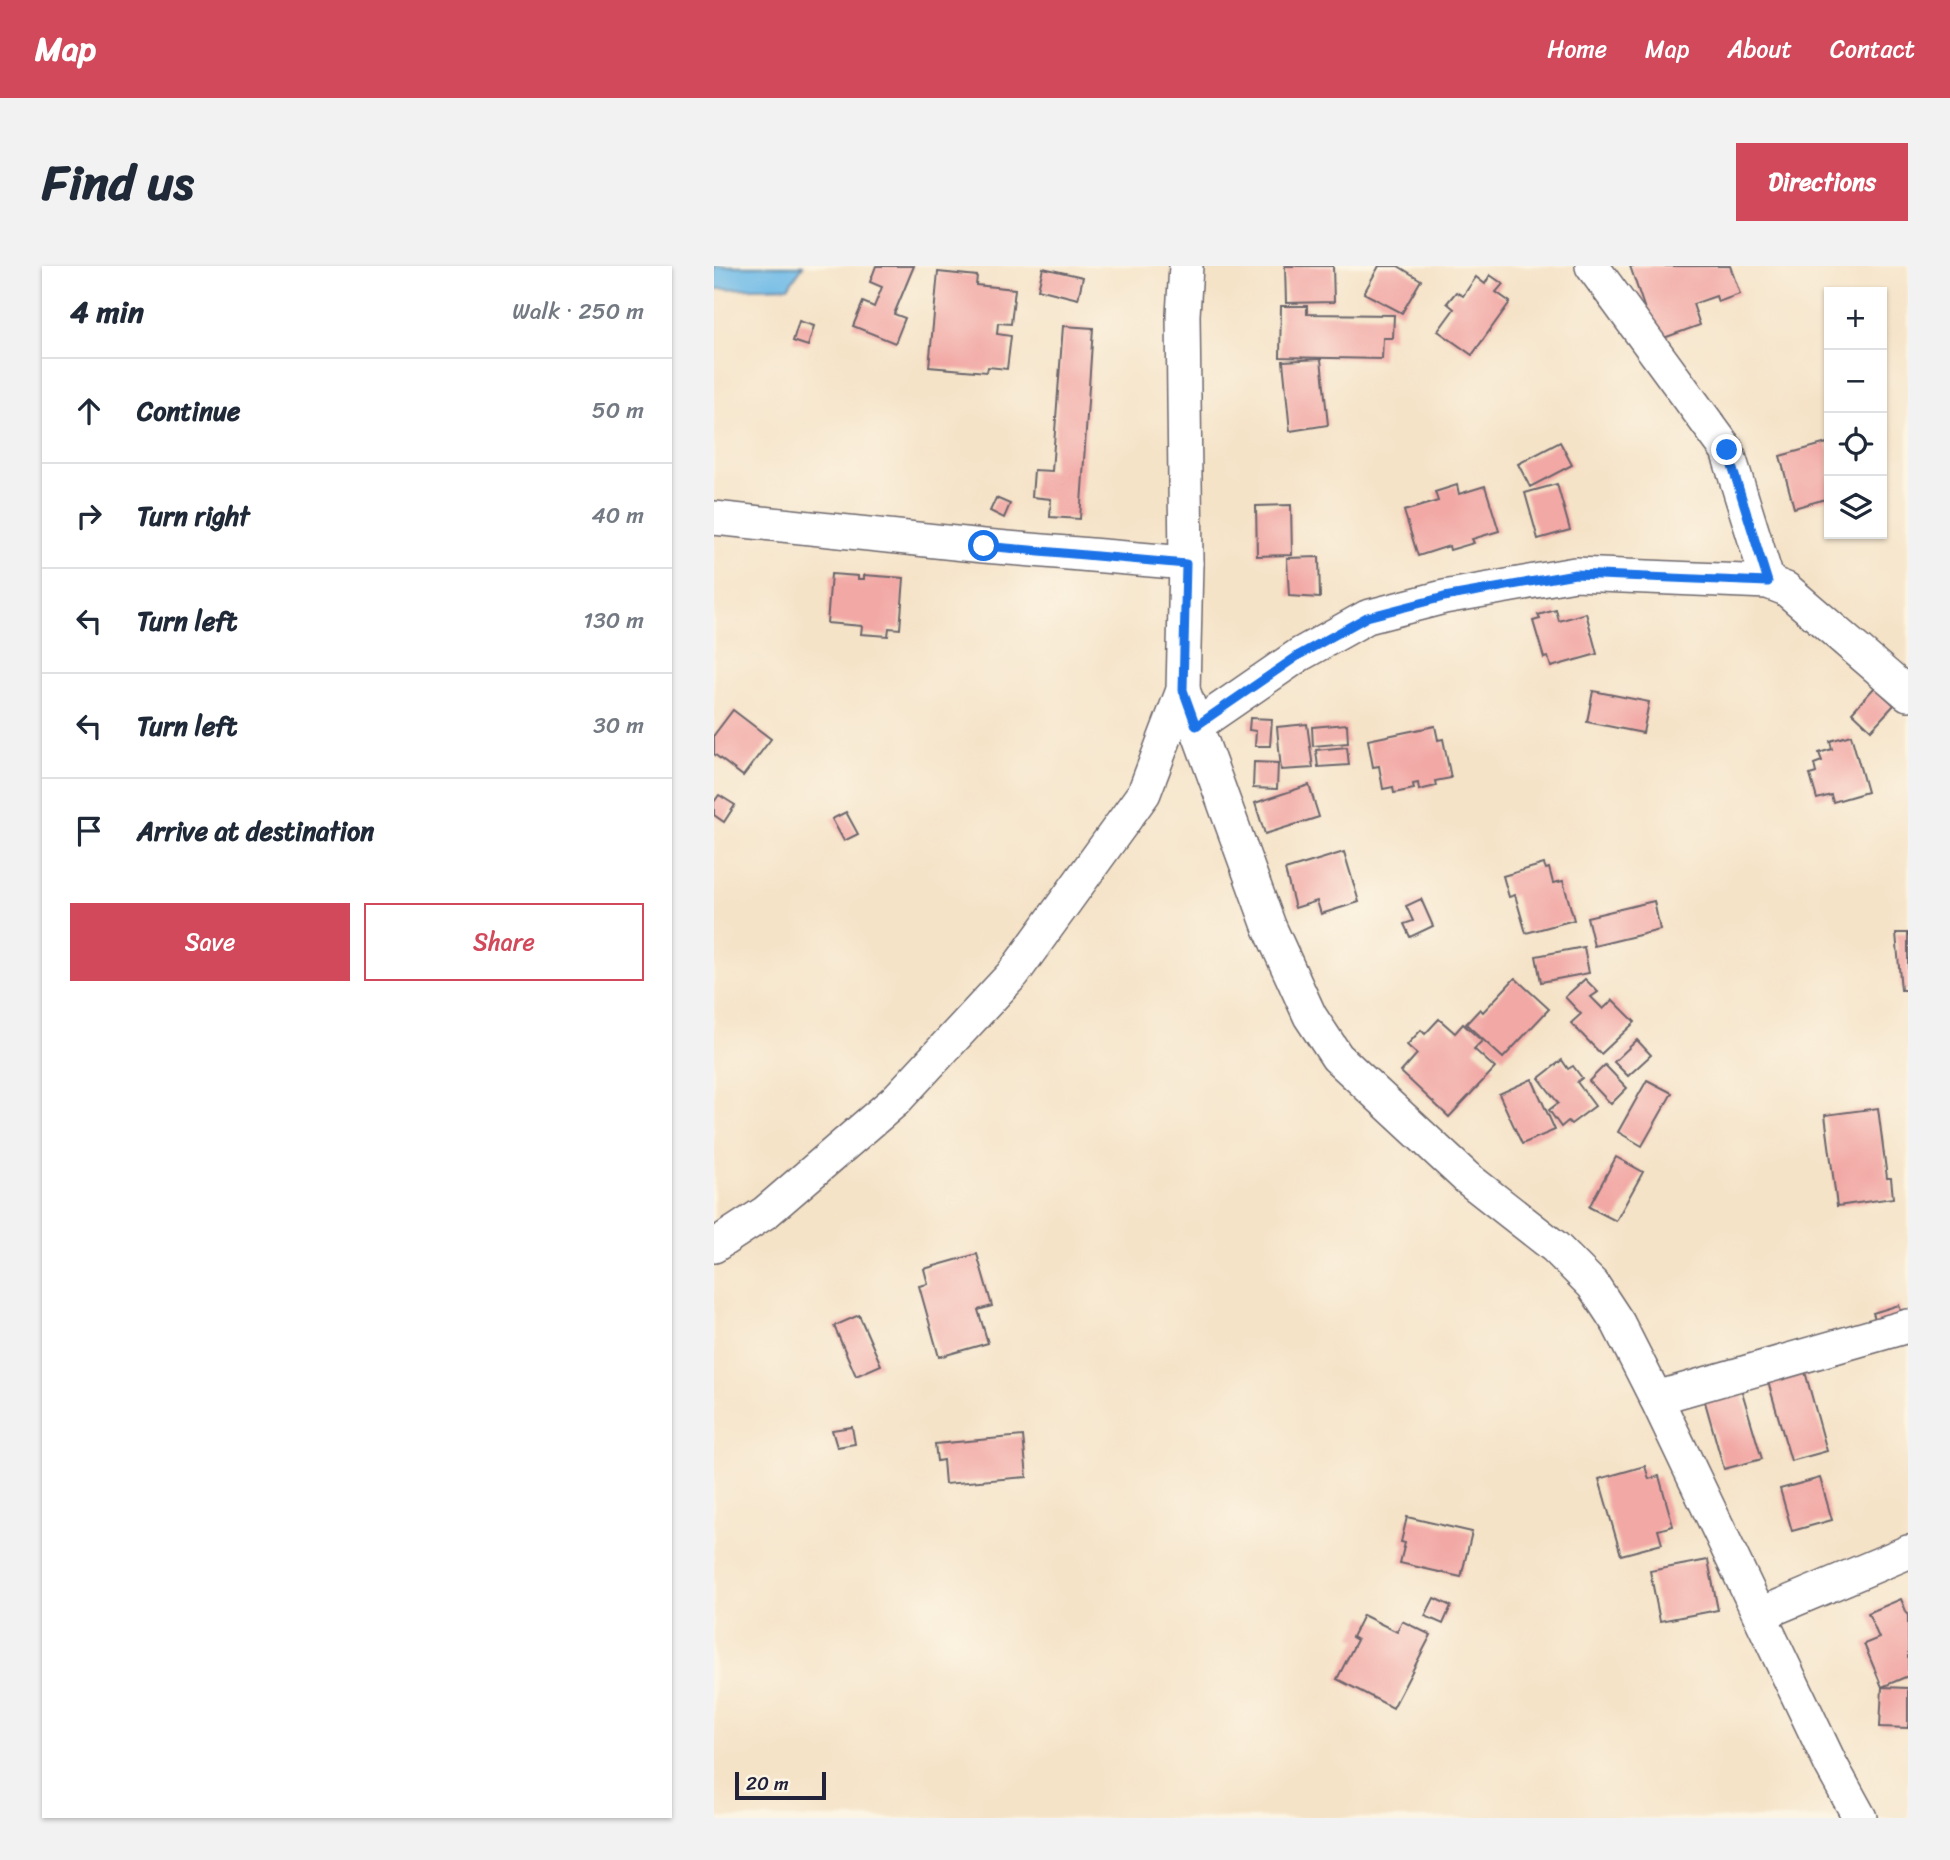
<!DOCTYPE html>
<meta charset="utf-8">
<style>
:root{--surface:#fff;--page:#f2f2f3;--text:#1f2937;--muted:#747a83;--line:#e0e1e3;--accent:#d1495b}
body{margin:0;font-family:Sriracha,sans-serif;background:var(--page);color:var(--text)}
.controls{position:absolute;right:21px;top:21px;display:grid;overflow:hidden;border-radius:0px;box-shadow:0 2px 5px #0004}
.controls button{width:63px;height:63px;display:grid;place-items:center;padding:0;border:0;border-bottom:2px solid var(--line);background:var(--surface);color:var(--text);font:35px sans-serif}
.scale{position:absolute;left:21px;bottom:18px;width:91px;box-sizing:border-box;padding-left:7px;border:4px solid #22223b;border-top:0;font-size:19px;line-height:24px;white-space:nowrap;color:#22223b;-webkit-text-stroke:5px #fcf5e5;paint-order:stroke}
.stop{position:absolute;width:21px;height:21px;margin:-16px;border:5px solid #1a73e8;border-radius:50%;background:#fff}
.stop.end{background:#1a73e8;border-color:#fff;box-shadow:0 2px 7px #0008}
.list{margin:0;padding:0;list-style:none}
h2{display:flex;justify-content:space-between;align-items:center;height:91px;margin:0;padding:0 28px;font-size:30px}
h2 small{font-size:23px;font-weight:400;color:var(--muted)}
.list li{display:grid;grid-template-columns:46px 1fr auto;gap:21px;align-items:center;box-sizing:border-box;height:105px;padding:0 28px;border-top:2px solid var(--line)}
.list b{display:block;font-size:26px;white-space:nowrap}
.list em{font-size:23px;font-style:normal;color:var(--muted)}
.actions{display:flex;gap:14px;padding:21px 28px}
.actions a{flex:1;padding:16px 0;border:2px solid var(--accent);border-radius:0px;text-align:center;font-size:24px;color:var(--accent)}
.actions .main{background:var(--accent);color:#fff}
.icon{flex:none;width:38px;height:38px;fill:none;stroke:currentColor;stroke-width:2;stroke-linecap:round;stroke-linejoin:round}
.map{position:relative;flex:none;width:1194px;height:1552px;overflow:hidden;border-radius:0px}
header{display:flex;align-items:center;gap:42px;box-sizing:border-box;height:98px;padding:0 35px;background:var(--accent);color:#fff}
header strong{font-size:33px}
nav{display:flex;gap:38px;margin-inline-start:auto;font-size:24px}
.intro{display:flex;align-items:center;justify-content:space-between;box-sizing:border-box;height:168px;padding:0 42px}
h1{margin:0;font-size:49px}
.button{padding:18px 32px;border-radius:0px;background:var(--accent);color:#fff;font-size:24px;font-weight:700}
main{display:flex;gap:42px;padding:0 42px}
aside{flex:1;background:var(--surface);border-radius:0px;box-shadow:0 2px 5px #0004}
.map>svg:first-child{display:block}
</style>
<header>
<strong>Map</strong>
<nav><a>Home</a><a>Map</a><a>About</a><a>Contact</a></nav>
</header>
<div class="intro"><h1>Find us</h1><a class="button">Directions</a></div>
<main>
<aside>
<h2>4 min<small>Walk · 250 m</small></h2>
<ul class="list">
<li><svg class="icon" aria-label="ahead" viewBox="0 0 24 24"><path d="M12 20V5M6 11l6-6 6 6"/></svg><div><b>Continue</b></div><em>50 m</em></li>
<li><svg class="icon" aria-label="right" viewBox="0 0 24 24"><path d="M7 20v-9h11M14 6l5 5-5 5"/></svg><div><b>Turn right</b></div><em>40 m</em></li>
<li><svg class="icon" aria-label="left" viewBox="0 0 24 24"><path d="M17 20v-9H6M10 6l-5 5 5 5"/></svg><div><b>Turn left</b></div><em>130 m</em></li>
<li><svg class="icon" aria-label="left" viewBox="0 0 24 24"><path d="M17 20v-9H6M10 6l-5 5 5 5"/></svg><div><b>Turn left</b></div><em>30 m</em></li>
<li><svg class="icon" aria-label="arrive" viewBox="0 0 24 24"><path d="M6 21V4h12l-3 4 3 4H6"/></svg><div><b>Arrive at destination</b></div></li>
</ul>
<div class="actions"><a class="main">Save</a><a>Share</a></div>
</aside>
<div class="map">
<svg width="1194" height="1552" viewBox="0 0 1194 1552">
<rect width="100%" height="100%" fill="#fcf5e5"/>
<filter id="ink" filterUnits="userSpaceOnUse"><feTurbulence type="fractalNoise" baseFrequency=".0143" numOctaves="2"/><feDisplacementMap in="SourceGraphic" scale="14" xChannelSelector="R" yChannelSelector="G"/><feConvolveMatrix kernelMatrix="1 2 1 2 8 2 1 2 1" color-interpolation-filters="sRGB"/></filter>
<filter id="wash" filterUnits="userSpaceOnUse"><feTurbulence type="fractalNoise" baseFrequency=".00686" numOctaves="4" result="noise"/><feDisplacementMap in="SourceGraphic" scale="28" xChannelSelector="R" yChannelSelector="G"/><feGaussianBlur stdDeviation="1.57" result="paint"/><feColorMatrix in="noise" values="0 0 0 0 0 0 0 0 0 0 0 0 0 0 0 0 0 1.4 0 .05"/><feComposite in="paint" operator="in"/></filter>
<g filter="url(#wash)">
<rect width="100%" height="100%" fill="#f5e3c8"/>
<polygon fill="#6dbae7" stroke="#486e91" stroke-width="2" points="0,0 89,0 74,21 0,23"/>
<g id="blocks">
<g fill="#f2a9a6">
<polygon points="162,0 200,0 180,48 191,52 181,77 139,60 149,36 160,41 168,21 156,16"/>
<polygon points="571,0 619,0 620,36 572,37"/>
<polygon points="665,0 684,0 707,14 688,47 650,27"/>
<polygon points="916,0 1016,0 1026,28 1004,36 1002,30 979,38 986,59 947,73 937,61"/>
<polygon points="329,2 369,11 364,33 324,23"/>
<polygon points="224,6 263,10 262,19 301,23 297,58 284,57 283,68 297,70 293,103 274,101 273,106 215,101"/>
<polygon points="776,9 789,18 782,26 796,36 758,89 724,65 740,43 733,37 742,26 749,30 762,11 771,18"/>
<polygon points="567,40 593,40 593,48 680,49 679,72 669,72 668,93 566,91"/>
<polygon points="85,55 100,60 94,80 79,75"/>
<polygon points="349,60 379,62 366,253 336,251 337,233 318,231 320,204 338,205"/>
<polygon points="607,93 614,159 576,165 569,95"/>
<polygon points="846,176 858,199 816,221 804,198"/>
<polygon points="1113,177 1115,185 1115,232 1080,242 1066,190"/>
<polygon points="843,218 856,264 824,273 811,227"/>
<polygon points="743,219 745,228 771,220 785,265 758,273 760,277 736,284 735,280 704,290 690,245 724,235 721,226"/>
<polygon points="282,232 296,238 290,252 276,245"/>
<polygon points="577,239 578,289 543,290 542,240"/>
<polygon points="605,291 606,332 575,330 573,292"/>
<polygon points="117,308 144,310 144,313 150,313 150,309 190,312 186,363 175,362 174,370 147,368 148,360 113,357"/>
<polygon points="842,344 845,355 872,347 883,388 837,401 834,391 830,392 819,355 826,353 824,349"/>
<polygon points="1161,421 1180,439 1157,464 1138,446"/>
<polygon points="879,425 935,436 929,467 873,456"/>
<polygon points="19,444 57,473 29,510 0,488 0,469"/>
<polygon points="536,452 558,453 556,480 541,480 542,465 535,464"/>
<polygon points="593,458 599,502 567,504 563,461"/>
<polygon points="633,458 634,477 599,480 598,461"/>
<polygon points="721,460 724,474 729,473 737,512 721,515 722,520 705,524 704,517 699,518 700,523 680,527 679,521 669,523 665,500 659,501 654,474"/>
<polygon points="1137,469 1153,526 1119,536 1117,529 1103,533 1096,509 1102,507 1100,498 1108,495 1105,487 1118,483 1116,475"/>
<polygon points="633,481 635,499 604,501 602,484"/>
<polygon points="540,496 564,497 563,523 539,522"/>
<polygon points="595,519 605,551 551,568 541,537"/>
<polygon points="5,529 21,539 10,556 0,549 0,536"/>
<polygon points="132,546 144,568 130,575 118,553"/>
<polygon points="630,586 645,636 607,648 603,635 581,642 571,604"/>
<polygon points="830,598 832,603 835,602 839,617 849,615 860,654 812,667 801,629 795,631 789,610"/>
<polygon points="707,633 719,660 696,671 690,658 699,655 692,640"/>
<polygon points="940,635 946,664 880,680 873,651"/>
<polygon points="1182,667 1194,667 1194,724 1187,724"/>
<polygon points="870,681 875,707 827,716 822,690"/>
<polygon points="801,712 835,743 789,792 752,758 766,743 769,746"/>
<polygon points="871,713 884,726 877,731 889,743 899,734 921,756 887,788 857,757 867,748 851,731"/>
<polygon points="725,753 741,767 749,758 768,775 760,783 781,802 735,851 687,806 703,788 693,779 707,764 711,768"/>
<polygon points="923,774 937,789 914,810 900,796"/>
<polygon points="848,794 854,803 859,800 868,812 863,816 881,840 857,858 854,855 847,861 835,844 844,837 825,812"/>
<polygon points="891,799 913,822 897,838 875,815"/>
<polygon points="818,813 841,864 808,878 785,828"/>
<polygon points="933,814 958,827 928,880 904,866"/>
<polygon points="1164,842 1173,912 1177,912 1179,932 1123,940 1111,849"/>
<polygon points="902,891 929,906 902,955 875,941"/>
<polygon points="263,988 278,1040 264,1044 274,1077 225,1091 205,1020 214,1018 210,1003"/>
<polygon points="1185,1039 1191,1056 1165,1064 1159,1047"/>
<polygon points="145,1049 167,1099 142,1110 120,1060"/>
<polygon points="1090,1102 1113,1185 1077,1195 1053,1112"/>
<polygon points="1026,1119 1048,1193 1010,1203 989,1129"/>
<polygon points="138,1161 141,1178 123,1181 118,1164"/>
<polygon points="309,1170 313,1211 231,1218 229,1194 223,1195 221,1178"/>
<polygon points="931,1200 935,1213 945,1210 959,1260 944,1264 948,1278 907,1289 885,1213"/>
<polygon points="1106,1212 1118,1254 1078,1265 1066,1223"/>
<polygon points="693,1251 758,1266 747,1311 686,1297 691,1277 687,1276"/>
<polygon points="994,1294 1004,1344 946,1355 936,1305"/>
<polygon points="720,1332 737,1340 729,1358 711,1350"/>
<polygon points="1187,1333 1194,1350 1194,1410 1168,1421 1150,1378 1165,1372 1154,1347"/>
<polygon points="649,1349 683,1366 688,1355 717,1369 679,1442 623,1413 643,1374 638,1371"/>
<polygon points="1168,1421 1194,1422 1194,1462 1166,1461"/>
</g>
</g>
</g>
<g filter="url(#ink)">
<use href="#blocks" fill-opacity="0" stroke="#6c666c" stroke-width="2"/>
<g fill="none" stroke-linecap="round" stroke-linejoin="round">
<g stroke="#6c666c" stroke-width="36">
<g id="minor">
<polyline points="878,0 1013,184 1054,316"/>
<polyline points="0,252 270,280 472,297"/>
<polyline points="469,424 555,660 596,750 623,791 753,912 841,981 879,1019 904,1057 942,1132 1117,1499 1146,1552"/>
<polyline points="482,460 585,389 653,351 730,331 861,308 1054,316 1072,323 1194,428"/>
<polyline points="0,980 52,946 181,835 299,708 430,527 469,424 472,297 469,49 472,0"/>
<polyline points="942,1132 1194,1060"/>
<polyline points="1047,1348 1194,1286"/>
</g>
</g>
<use href="#minor" stroke="#fff" stroke-width="33"/>
</g>
</g>
<g fill="none" stroke-linecap="round" stroke-linejoin="round" filter="url(#ink)">
<polyline stroke="#1a73e8" stroke-width="9" points="270,280 472,298 469,424 482,460 585,389 653,351 730,331 861,308 1054,316 1013,184"/>
</g>
</svg>
<div class="controls">
<button>+</button>
<button>−</button>
<button><svg class="icon" aria-label="locate" viewBox="0 0 24 24"><circle cx="12" cy="12" r="6"/><path d="M12 2v4M12 18v4M2 12h4M18 12h4"/></svg></button>
<button><svg class="icon" aria-label="layers" viewBox="0 0 24 24"><path d="M12 4l9 5-9 5-9-5zM3 14l9 5 9-5"/></svg></button>
</div>
<div class="scale">20 m</div>
<div class="stop" style="left:270px;top:280px"></div>
<div class="stop end" style="left:1013px;top:184px"></div>
</div>
</main>
